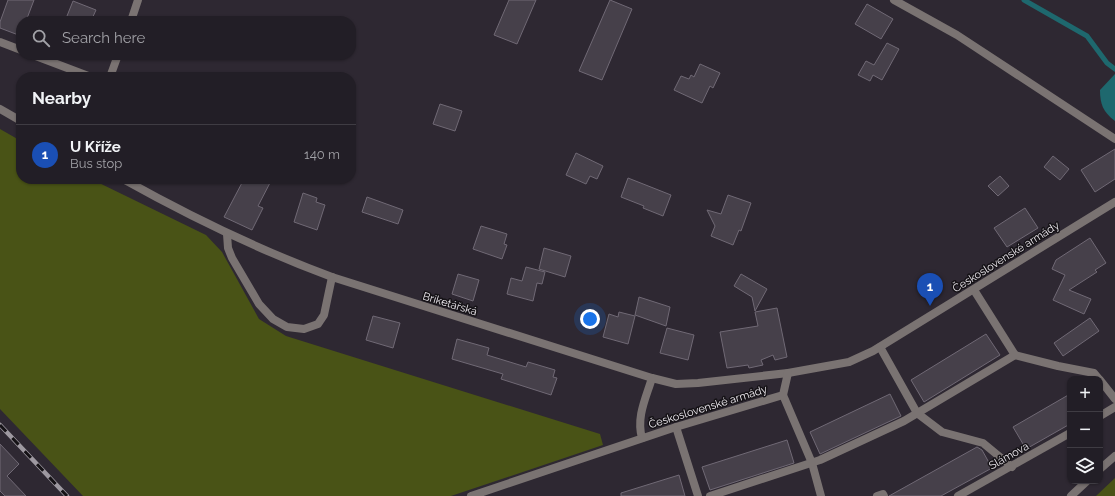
<!DOCTYPE html>
<meta charset="utf-8">
<style>
:root{--surface:#221e26;--page:#2a272e;--text:#f1f3f6;--muted:#a2a2a7;--line:#3f3c43;--accent:#8bbbb9}
body{margin:0;font-family:Raleway,sans-serif;background:var(--page);color:var(--text)}
.controls{position:absolute;right:12px;bottom:12px;display:grid;overflow:hidden;border-radius:8px;box-shadow:0 1px 3px #0004}
.controls button{width:36px;height:36px;display:grid;place-items:center;padding:0;border:0;border-bottom:1px solid var(--line);background:var(--surface);color:var(--text);font:20px sans-serif}
.you{position:absolute;left:590px;top:319px;width:14px;height:14px;margin:-10px;border:3px solid #fff;border-radius:50%;background:#1a73e8;box-shadow:0 0 0 6px #1a73e833}
.badge{display:grid;place-items:center;width:26px;height:26px;border-radius:50%;background:var(--accent);color:#fff;font-size:13px;font-weight:700}
.pin{position:absolute;translate:-50% -33px;filter:drop-shadow(0 1px 2px #0008)}
.pin::after{content:'';position:absolute;top:21px;width:14px;height:12px;background:inherit;clip-path:polygon(0 0,100% 0,50% 100%)}
.list{margin:0;padding:0;list-style:none}
h2{display:flex;justify-content:space-between;align-items:center;height:52px;margin:0;padding:0 16px;font-size:17px}
h2 small{font-size:13px;font-weight:400;color:var(--muted)}
.list li{display:grid;grid-template-columns:26px 1fr auto;gap:12px;align-items:center;box-sizing:border-box;height:60px;padding:0 16px;border-top:1px solid var(--line)}
.list b{display:block;font-size:15px;white-space:nowrap}
.list p{margin:0;font-size:13px;white-space:nowrap;color:var(--muted)}
.list em{font-size:13px;font-style:normal;color:var(--muted)}
.icon{flex:none;width:22px;height:22px;fill:none;stroke:currentColor;stroke-width:2;stroke-linecap:round;stroke-linejoin:round}
.map{position:relative;flex:none;width:1115px;height:496px;overflow:hidden}
.search{position:absolute;background:var(--surface);box-shadow:0 1px 3px #0004;left:16px;top:16px;width:340px;height:44px;display:flex;align-items:center;gap:10px;box-sizing:border-box;padding:0 14px;border-radius:16px;color:var(--muted);font-size:15px}
.panel{position:absolute;background:var(--surface);box-shadow:0 1px 3px #0004;left:16px;top:72px;width:340px;height:112px;border-radius:16px}
.map>svg:first-child{display:block}
</style>
<div class="map">
<svg width="1115" height="496" viewBox="0 0 1115 496">
<rect width="100%" height="100%" fill="#2e2832"/>
<g fill="#495316">
<polygon points="0,129 21,141 21,179 91,179 206,235 222,252 259,319 286,336 600,434 603,445 451,496 83,496 0,409"/>
<polygon points="1115,478 1115,496 1096,496"/>
</g>
<path fill="#1e686e" d="M1115,74V121C1103,112 1100,104 1100,90Z"/>
<g fill="none" stroke-linecap="round" stroke-linejoin="round">
<polyline stroke="#1e686e" stroke-width="5" points="1024,0 1087,36 1107,63 1115,69"/>
</g>
<g fill="#46404a" stroke="#706975">
<polygon points="8,0 34,0 26,21 21,21 21,36 0,28 0,22"/>
<polygon points="509,0 536,0 517,44 494,35"/>
<polygon points="610,0 632,9 602,80 579,71"/>
<polygon points="73,1 96,10 91,21 65,21"/>
<polygon points="867,4 893,19 881,39 855,24"/>
<polygon points="887,43 899,49 882,80 873,75 870,81 858,75 866,61 874,65"/>
<polygon points="700,64 720,73 713,88 710,86 702,103 674,90 681,76 689,79 691,75 694,77"/>
<polygon points="440,104 462,111 455,131 433,124"/>
<polygon points="1115,149 1115,179 1095,192 1081,170"/>
<polygon points="576,153 603,166 597,179 590,176 586,184 566,175"/>
<polygon points="1053,156 1069,169 1060,180 1044,167"/>
<polygon points="1000,176 1009,186 998,196 988,186"/>
<polygon points="628,178 671,195 663,216 643,208 644,206 621,197"/>
<polygon points="244,179 272,179 258,206 263,208 252,230 224,217"/>
<polygon points="303,193 317,198 316,202 325,205 317,230 294,222"/>
<polygon points="728,195 751,203 741,231 739,230 733,245 711,236 715,226 707,210 721,214"/>
<polygon points="367,197 403,210 398,224 362,212"/>
<polygon points="1025,208 1038,228 1007,247 994,228"/>
<polygon points="481,226 507,234 504,244 507,245 502,259 473,249"/>
<polygon points="1090,238 1106,263 1095,270 1097,272 1069,290 1091,299 1084,314 1053,300 1065,275 1052,269 1056,260"/>
<polygon points="544,248 571,256 565,277 539,269"/>
<polygon points="526,267 545,272 542,284 537,283 533,301 507,294 511,278 522,281"/>
<polygon points="458,274 479,280 473,301 452,294"/>
<polygon points="741,274 767,289 755,311 752,297 734,286"/>
<polygon points="639,297 670,307 666,326 635,315"/>
<polygon points="777,308 787,357 775,360 773,355 761,360 763,365 749,368 748,365 727,368 720,332 758,326 755,312"/>
<polygon points="619,312 635,316 628,344 603,337 609,314 618,317"/>
<polygon points="373,316 400,323 393,348 366,340"/>
<polygon points="1090,318 1099,331 1063,356 1054,343"/>
<polygon points="667,328 694,335 688,360 660,353"/>
<polygon points="986,334 1000,355 924,402 911,380"/>
<polygon points="457,339 489,348 487,355 526,367 528,362 555,370 553,377 557,378 551,395 501,379 503,374 452,359"/>
<polygon points="890,394 901,416 820,454 810,432"/>
<polygon points="1070,394 1070,424 1026,449 1013,427"/>
<polygon points="787,440 794,463 710,490 702,467"/>
<polygon points="0,444 19,464 7,476 26,496 5,496 0,491"/>
<polygon points="977,447 982,450 992,468 941,496 889,496"/>
<polygon points="679,475 685,496 621,496 621,493"/>
</g>
<g fill="none" stroke-linecap="round" stroke-linejoin="round">
<g stroke="#7a7372" stroke-width="8">
<polyline points="0,42 21,50"/>
<polyline points="33,55 91,77"/>
<polyline points="227,234 228,248 232,258 259,304 273,319 287,327 304,329 318,324 324,315 332,277"/>
<polyline points="880,347 917,413 942,432 983,443 1012,467"/>
<polyline points="1015,355 1058,366 1094,373 1099,379"/>
<polyline points="1100,380 1115,399"/>
<polyline points="783,395 812,463 821,496"/>
<polyline points="1100,416 1115,407"/>
<polyline points="676,427 698,496"/>
<polyline points="710,496 820,460 904,421 1015,355 974,290"/>
<polyline points="877,496 883,494 884,496"/>
<polyline points="958,496 1070,433"/>
</g>
<g stroke="#7a7372" stroke-width="8">
<polyline points="894,0 957,35 1115,139"/>
<polyline points="131,21 138,0"/>
<polyline points="110,77 118,55"/>
<polyline points="0,109 21,121"/>
<path d="M123,179C191,217 259,250 332,277L652,378L676,384L698,383L788,373L849,362L873,351L1115,202"/>
<path d="M642,438C636,417 646,398 652,378"/>
<polyline points="471,496 676,427 783,395 788,373"/>
</g>
<g stroke="#7a7372" stroke-width="8">
<polyline points="1100,469 1115,456"/>
<polyline points="1071,496 1087,481"/>
</g>
<g stroke="#9e99a1" stroke-width="4.5">
<polyline id="rail" points="0,425 67,496"/>
</g>
<use href="#rail" stroke="#151216" stroke-width="3" stroke-dasharray="9" stroke-linecap="butt"/>
</g>
<g text-anchor="middle" dominant-baseline="central" stroke-width="3" stroke-linejoin="round" paint-order="stroke">
<g font-size="11" fill="#eeeaf0" stroke="#151216">
<text transform="translate(1006 257) rotate(-32)">Československé armády</text>
<text transform="translate(450 304) rotate(17)">Briketářská</text>
<text transform="translate(708 407) rotate(-17)">Československé armády</text>
<text transform="translate(1009 456) rotate(-29)">Slámova</text>
</g>
</g>
</svg>
<div class="controls">
<button>+</button>
<button>−</button>
<button><svg class="icon" aria-label="layers" viewBox="0 0 24 24"><path d="M12 4l9 5-9 5-9-5zM3 14l9 5 9-5"/></svg></button>
</div>
<div class="you"></div>
<div class="pin badge" style="left:930px;top:306px;background:#1a4fb4">1</div>
<div class="search"><svg class="icon" aria-label="search" viewBox="0 0 24 24"><circle cx="10" cy="10" r="6"/><path d="M15 15l6 6"/></svg>Search here</div>
<section class="panel">
<h2>Nearby<small></small></h2>
<ul class="list">
<li><span class="badge" style="background:#1a4fb4">1</span><div><b>U Kříže</b><p>Bus stop</p></div><em>140 m</em></li>
</ul>
</section>
</div>
